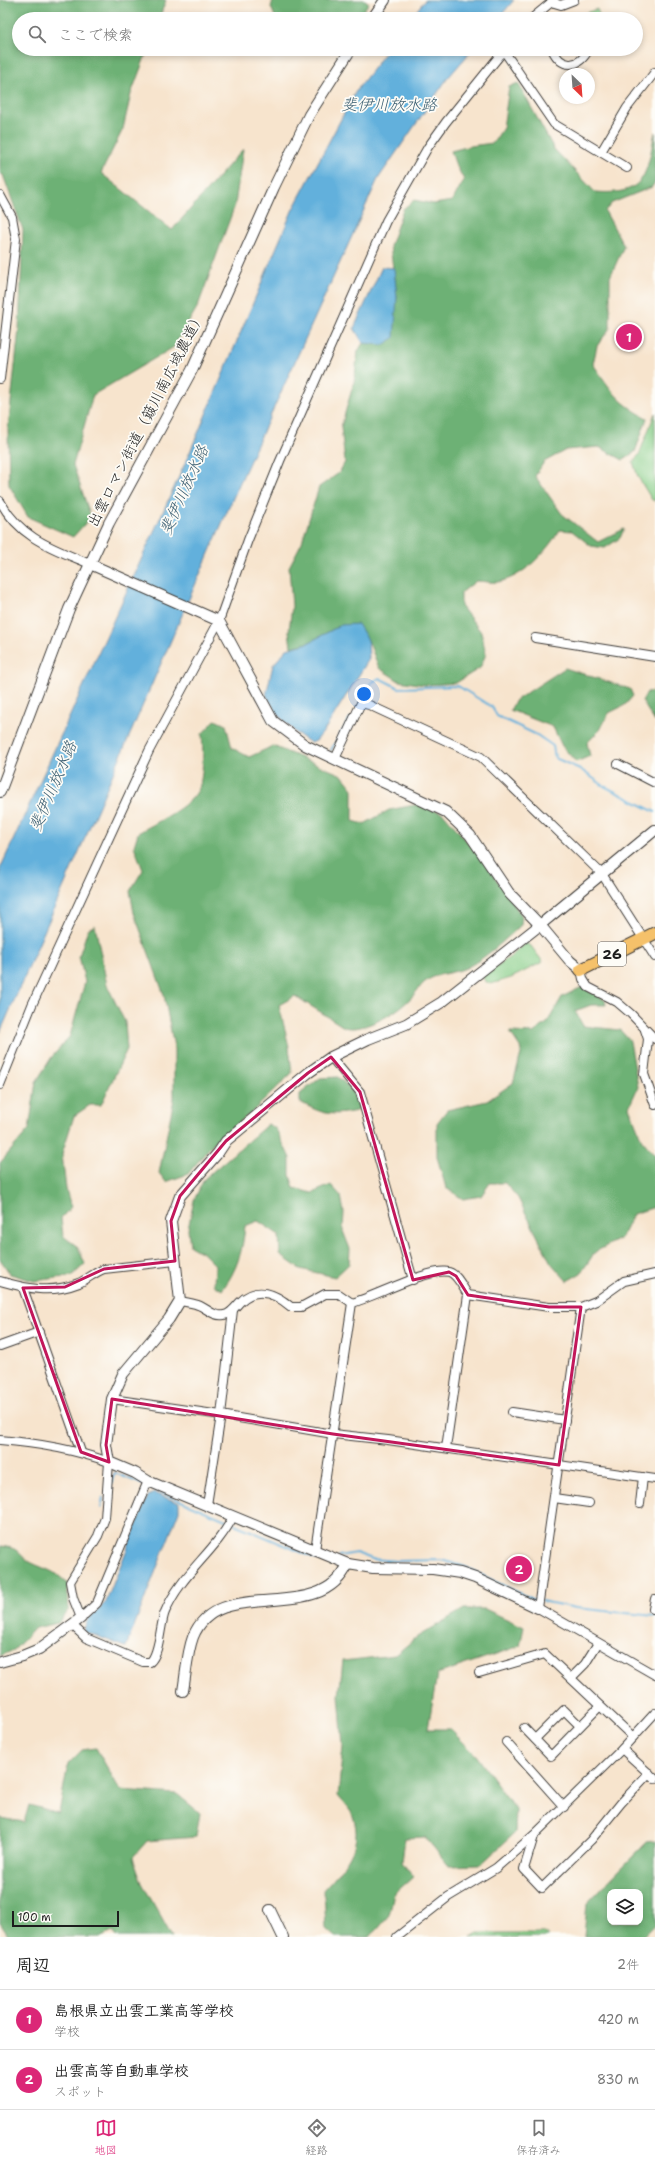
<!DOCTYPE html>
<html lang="ja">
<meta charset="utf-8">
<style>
:root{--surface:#fff;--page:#f2f2f2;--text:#222;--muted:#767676;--line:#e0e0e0;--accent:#db2777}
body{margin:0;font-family:"Shantell Sans","Klee One",sans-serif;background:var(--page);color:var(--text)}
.controls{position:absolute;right:12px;bottom:12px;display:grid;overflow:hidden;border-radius:8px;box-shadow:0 2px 6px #0003}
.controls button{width:36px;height:36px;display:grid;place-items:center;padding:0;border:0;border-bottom:1px solid var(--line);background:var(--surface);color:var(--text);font:20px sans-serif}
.compass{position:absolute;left:559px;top:68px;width:36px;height:36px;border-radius:50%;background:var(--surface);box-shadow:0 2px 6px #0003;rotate:155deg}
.scale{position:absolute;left:12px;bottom:10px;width:107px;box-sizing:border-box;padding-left:4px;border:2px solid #1c1c1c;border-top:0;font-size:11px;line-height:14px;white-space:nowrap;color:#1c1c1c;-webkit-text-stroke:3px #fdfcf7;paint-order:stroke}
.you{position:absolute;left:364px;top:694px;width:14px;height:14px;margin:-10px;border:3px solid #fff;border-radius:50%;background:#1a73e8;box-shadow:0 0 0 6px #1a73e833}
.badge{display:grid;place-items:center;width:26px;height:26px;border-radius:50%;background:var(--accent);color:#fff;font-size:13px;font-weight:700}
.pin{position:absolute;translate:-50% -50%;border:2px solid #fff;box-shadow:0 1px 4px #0006}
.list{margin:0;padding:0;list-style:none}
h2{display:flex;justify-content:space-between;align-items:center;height:52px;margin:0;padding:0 16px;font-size:17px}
h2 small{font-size:13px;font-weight:400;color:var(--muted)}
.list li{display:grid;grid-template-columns:26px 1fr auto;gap:12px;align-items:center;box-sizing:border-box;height:60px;padding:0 16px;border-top:1px solid var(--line)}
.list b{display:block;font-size:15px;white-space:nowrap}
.list p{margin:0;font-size:13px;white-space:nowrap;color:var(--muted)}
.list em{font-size:13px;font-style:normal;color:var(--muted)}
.icon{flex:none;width:22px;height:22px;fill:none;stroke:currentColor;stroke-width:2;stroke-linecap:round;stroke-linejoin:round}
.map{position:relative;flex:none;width:655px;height:1937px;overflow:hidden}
.search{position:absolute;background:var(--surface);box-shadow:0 2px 6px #0003;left:12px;right:12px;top:12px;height:44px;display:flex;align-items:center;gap:10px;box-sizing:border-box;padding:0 14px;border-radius:22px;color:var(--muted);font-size:15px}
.sheet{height:172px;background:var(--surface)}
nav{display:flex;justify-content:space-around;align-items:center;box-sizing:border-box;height:56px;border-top:1px solid var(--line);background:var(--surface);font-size:11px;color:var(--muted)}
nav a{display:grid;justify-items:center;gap:2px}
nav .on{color:var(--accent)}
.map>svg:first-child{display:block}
</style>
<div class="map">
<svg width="655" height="1937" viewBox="0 0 655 1937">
<rect width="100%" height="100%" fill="#fdfcf7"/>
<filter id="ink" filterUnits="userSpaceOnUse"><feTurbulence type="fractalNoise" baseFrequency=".025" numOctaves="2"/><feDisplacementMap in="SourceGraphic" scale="8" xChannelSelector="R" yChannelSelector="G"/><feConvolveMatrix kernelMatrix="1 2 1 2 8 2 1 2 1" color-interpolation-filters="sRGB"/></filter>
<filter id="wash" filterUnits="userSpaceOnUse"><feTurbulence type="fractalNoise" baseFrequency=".012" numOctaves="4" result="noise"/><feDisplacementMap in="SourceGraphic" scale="16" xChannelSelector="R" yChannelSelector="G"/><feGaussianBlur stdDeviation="0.9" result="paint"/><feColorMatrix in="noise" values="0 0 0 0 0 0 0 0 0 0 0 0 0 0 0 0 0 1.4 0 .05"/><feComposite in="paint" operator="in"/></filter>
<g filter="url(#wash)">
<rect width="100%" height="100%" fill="#f7e4cd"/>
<g fill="#87ce88" stroke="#527552">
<polygon points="597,9 601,19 586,19 583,14"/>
<polygon points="655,413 655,501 652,500 638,477 633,462 639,455"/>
<polygon points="526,943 531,946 543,962 511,978 491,984 485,981 482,976 510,957"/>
<polygon points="478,1933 545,1933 548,1937 471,1937"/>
</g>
<g fill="#6db174" stroke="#446648" fill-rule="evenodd">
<polygon points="0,0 166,0 159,19 19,19 19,49 148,49 131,94 123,129 101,173 172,230 243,149 235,205 198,306 174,347 93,395 73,465 91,517 73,537 28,517 9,485 8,429 19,329 23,230 3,175 0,173"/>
<polygon points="273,0 365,0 369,3 357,19 276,19 271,7"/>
<path d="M518,83L554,149L595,192C647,196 646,174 655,132V182L652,187L612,203L605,211L624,246L610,277V328L597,346L593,364C612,391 617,402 647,418L635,452L623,460L599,447L566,450L544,462L535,476L562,514L598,542L624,529L620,538L605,548L591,546L572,531L560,530C546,551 525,577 498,582C491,583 483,581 476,581L461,593V606L481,632L486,654L480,668L456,683L425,685L399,681L379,668L368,640L341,625L308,643L291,647L289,631L292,606L289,567L302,542L319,487L339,473L345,462L341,427L354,382L358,351L363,343L383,345L397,297L390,246L403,209L414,200L434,204L452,201L464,180L455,163L451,151L470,146L493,143L503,128L509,87Z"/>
<polygon points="565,668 630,689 633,696 625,705 609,713 600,730 587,743 590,756 576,762 562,746 553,727 510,710 516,700"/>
<polygon points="655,691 655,722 642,701 647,692"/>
<path d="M215,720L226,725L232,748L249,757L273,746L342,775L353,789V821L364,824L389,810L420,804L444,814L482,859L522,916L521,925C504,941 488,956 468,967C455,974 437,972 425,982C420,986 416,993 411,998C398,1012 363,1033 344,1027L295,996L279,1005L289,1047L292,1073L250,1114L215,1141L188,1174L166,1182L159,1173L174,1099V1047L164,995L134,913L130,891L143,870L134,846L138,833C153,824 191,806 198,790C204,777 203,749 202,734Z"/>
<polygon points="95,925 107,985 125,1022 127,1049 101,1105 90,1105 74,1116 62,1154 66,1189 71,1207 61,1218 63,1236 78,1247 85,1264 72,1276 34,1281 10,1274 0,1259 0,1163 29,1129 36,1082 51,1058 70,1036 85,982 79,956 88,929"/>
<polygon points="582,987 605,1000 606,1005 591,1005 575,1011 583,1026 620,1030 630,1041 638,1087 629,1107 642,1140 655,1155 655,1207 633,1214 621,1238 595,1252 581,1273 567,1281 551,1263 518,1198 505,1183 490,1183 481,1196 463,1199 446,1188 437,1157 437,1123 447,1110 487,1101 513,1083 522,1050 510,1032 533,1033 547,1023 562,997"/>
<path d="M338,1077L357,1094L362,1105L357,1111C331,1116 324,1115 300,1102V1094L320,1078Z"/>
<path d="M268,1124L276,1129L290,1158V1175L294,1188L312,1193L331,1185L341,1196L344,1212L343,1231L350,1249L349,1264L335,1277L300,1269L280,1255L279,1235L258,1221L245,1226C243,1250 237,1271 222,1290L214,1285L215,1265L204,1254L190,1246L188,1229L194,1200L204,1179Z"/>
<path d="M0,1546C23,1548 16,1555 32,1563C49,1571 52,1569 67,1583L69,1609L58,1623L35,1628L14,1650L0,1656Z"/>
<path d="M464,1609H485L524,1627L520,1646L437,1674L428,1729H450L476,1755L516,1810L515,1833L480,1865L449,1866L425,1837L405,1838L402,1862L413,1877L394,1894L389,1915L370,1937H335L326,1929L324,1889C343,1867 364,1848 353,1816C350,1809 342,1801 338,1796L343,1746L339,1695L343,1661L395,1655L417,1637Z"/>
<polygon points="96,1748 120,1790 177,1794 200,1813 196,1837 147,1841 133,1857 142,1883 172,1937 117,1937 113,1932 101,1937 9,1937 0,1923 0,1818 24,1822 29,1805 59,1813 68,1764 82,1750"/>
<path d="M655,1841V1925L643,1937H584L587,1903L647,1842ZM610,1892H640V1922H610Z"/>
</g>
<g fill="#62b0dc" stroke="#3f667c">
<polygon points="425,0 514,0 498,19 410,19"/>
<polygon points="388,49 473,49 447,79 378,179 237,489 0,1033 0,869 187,459 292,211 356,91"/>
<polygon points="382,267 394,268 397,297 394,338 383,345 363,343 354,328"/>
<path d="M358,624L368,640L369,659L324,731L316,741L311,743C290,730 278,718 266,695L273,665L287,649L308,643L341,625Z"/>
<polygon points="154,1493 179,1503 179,1511 126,1647 83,1631 88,1619 106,1602 148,1496"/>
</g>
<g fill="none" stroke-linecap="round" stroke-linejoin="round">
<g stroke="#62b0dc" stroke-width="2">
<polyline points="360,701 371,683 379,678 399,688 458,686 492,707 497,716 537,735 553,746 555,758 580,769 604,786 655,812"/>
<polyline points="331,750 350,718"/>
<polyline points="110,1486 115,1473 144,1485"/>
<polyline points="148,1487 228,1521"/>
<polyline points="101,1508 103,1498"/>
<polyline points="232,1523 317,1559 322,1558"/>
<polyline points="339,1556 356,1553 372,1559 398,1561 441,1560 463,1566 536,1601"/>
<polyline points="541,1601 576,1608 655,1616"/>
</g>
</g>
</g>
<g filter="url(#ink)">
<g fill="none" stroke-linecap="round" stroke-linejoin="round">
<g stroke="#3d3a37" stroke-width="10">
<g id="minor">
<polyline points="551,2 561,5 574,0"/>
<polyline points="531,19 554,0"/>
<path d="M552,49C562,70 579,68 589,49"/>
<polyline points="504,51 554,124 627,168"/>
<polyline points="601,152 627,108 655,72"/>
<polyline points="0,195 12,217 16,239 0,379"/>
<path d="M0,501C21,539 52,548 90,564"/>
<polyline points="535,638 655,657"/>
<polyline points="335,759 361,703 369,705 481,757 602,874 655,957"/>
<polyline points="618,764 655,783"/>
<polyline points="581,970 583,979 588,987 617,1002 631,1014 655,1039"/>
<polyline points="645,1030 648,1039 644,1074 655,1105"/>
<polyline points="331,1057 360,1092 413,1280"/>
<polyline points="0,1085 32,1005 149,751 219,621 248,540 280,461 386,221 428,147 446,122 505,49"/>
<path d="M0,1281C28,1289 51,1294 79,1283C88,1279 95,1272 104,1269L175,1261"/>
<polyline points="23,1288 81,1452"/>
<path d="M180,1301C186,1302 193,1303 198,1305C207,1308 213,1317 224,1315C231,1314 235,1307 240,1302C257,1285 276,1294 291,1307H301L325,1294H339L352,1303C374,1297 430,1267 449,1272C457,1274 463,1288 468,1295L549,1307H581L596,1301L624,1281L655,1274"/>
<polyline points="581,1307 538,1608 655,1675"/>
<polyline points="0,1346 39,1332"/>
<polyline points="112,1399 221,1415 333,1434 388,1440 655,1479"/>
<polyline points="512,1412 565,1420"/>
<path d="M0,1440C38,1443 73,1449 109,1462L105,1518L98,1536L70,1582L73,1598L81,1618L97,1603L148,1481"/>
<polyline points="446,1448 468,1295"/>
<polyline points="554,1498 589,1503"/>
<polyline points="640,1504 643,1477"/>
<polyline points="207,1505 221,1415 233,1310"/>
<polyline points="315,1550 352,1303"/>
<polyline points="653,1609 655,1599"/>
<path d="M72,1625L86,1638L143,1662H150C160,1654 160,1624 165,1612C180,1575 215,1552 233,1517"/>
<polyline points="479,1673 545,1654 633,1737"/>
<polyline points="571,1678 585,1664 598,1643"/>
<polyline points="524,1728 551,1756 600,1706"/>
<polyline points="535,1739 564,1710 580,1726"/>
<polyline points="506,1742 564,1807"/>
<polyline points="622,1749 655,1779"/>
<polyline points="534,1836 524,1869 542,1888 591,1840 621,1803 649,1773"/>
<polyline points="397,1937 448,1897 496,1868 534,1835 622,1749 655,1713"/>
</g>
</g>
<g stroke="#3d3a37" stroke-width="12">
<g id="tertiary">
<polyline points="372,19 385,0"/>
<polyline points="90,564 219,621 273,721 305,745 446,812 470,835 509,893 540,925 570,961 581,970"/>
<polyline points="0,792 69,609 109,523 192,370 274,187 309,115 351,49"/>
<polyline points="538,1608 475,1578 460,1573 433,1569 373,1568 348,1564 148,1481 135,1473 109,1462 106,1445 112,1399 123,1374 169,1319 180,1301 171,1221 180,1196 218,1153 226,1141 308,1073 331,1057 368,1039 406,1024 442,1002 540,925 655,830"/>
<polyline points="0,1662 22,1656 39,1649 81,1618"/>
<path d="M183,1691C186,1674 187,1653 193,1637C218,1573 319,1628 348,1564"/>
<polyline points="270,1910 283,1937"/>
</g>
</g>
<g stroke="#3d3a37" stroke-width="14">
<polyline id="primary" points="581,970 655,933"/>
</g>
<use href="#minor" stroke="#fff" stroke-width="8"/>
<use href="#tertiary" stroke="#fff" stroke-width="10"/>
<use href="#primary" stroke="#f5c16b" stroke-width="12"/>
</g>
</g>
<path fill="none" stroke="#c2185b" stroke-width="3" stroke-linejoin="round" d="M331,1057L360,1092L413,1280L449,1272L456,1276L468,1295L549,1307H581L559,1465L333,1434L112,1399L106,1445L109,1462L81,1452L23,1288L65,1287L104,1269L175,1261L171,1221L180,1196L226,1141L308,1073Z"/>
<g text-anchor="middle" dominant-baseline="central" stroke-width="3.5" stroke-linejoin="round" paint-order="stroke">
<rect fill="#fdfcf7" stroke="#605f5e" stroke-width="1" x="598" y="942" width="28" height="24" rx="3"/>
<g font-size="14" font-weight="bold" fill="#1c1c1c">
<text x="612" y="954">26</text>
</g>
<g font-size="15" fill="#1c1c1c" stroke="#fdfcf7">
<text transform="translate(146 419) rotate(-63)">出雲ロマン街道（簸川南広域農道）</text>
</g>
<g font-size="16" font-style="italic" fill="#3c5f72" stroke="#fdfcf7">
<text x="389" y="104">斐伊川放水路</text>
<text transform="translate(184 490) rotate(-66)">斐伊川放水路</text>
<text transform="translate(53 786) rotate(-67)">斐伊川放水路</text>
</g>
</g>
</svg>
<div class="controls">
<button><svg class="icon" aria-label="layers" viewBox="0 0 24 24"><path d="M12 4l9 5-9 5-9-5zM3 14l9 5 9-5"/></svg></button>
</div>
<svg class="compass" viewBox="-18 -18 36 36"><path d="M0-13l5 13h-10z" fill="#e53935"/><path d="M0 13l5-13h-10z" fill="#767676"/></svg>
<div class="scale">100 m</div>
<div class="you"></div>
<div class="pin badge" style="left:629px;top:337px">1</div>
<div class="pin badge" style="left:519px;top:1569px">2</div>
<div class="search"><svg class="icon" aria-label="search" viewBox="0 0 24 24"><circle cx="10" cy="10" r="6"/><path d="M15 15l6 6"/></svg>ここで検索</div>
</div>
<section class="sheet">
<h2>周辺<small>2件</small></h2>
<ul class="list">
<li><span class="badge">1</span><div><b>島根県立出雲工業高等学校</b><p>学校</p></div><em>420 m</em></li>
<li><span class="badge">2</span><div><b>出雲高等自動車学校</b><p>スポット</p></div><em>830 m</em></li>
</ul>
</section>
<nav>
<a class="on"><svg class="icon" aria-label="map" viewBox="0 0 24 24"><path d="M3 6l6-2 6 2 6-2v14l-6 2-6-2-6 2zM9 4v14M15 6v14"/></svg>地図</a>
<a><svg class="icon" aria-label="directions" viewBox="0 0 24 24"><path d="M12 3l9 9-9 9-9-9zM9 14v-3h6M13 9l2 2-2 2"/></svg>経路</a>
<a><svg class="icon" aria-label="saved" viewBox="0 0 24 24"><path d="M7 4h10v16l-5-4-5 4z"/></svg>保存済み</a>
</nav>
